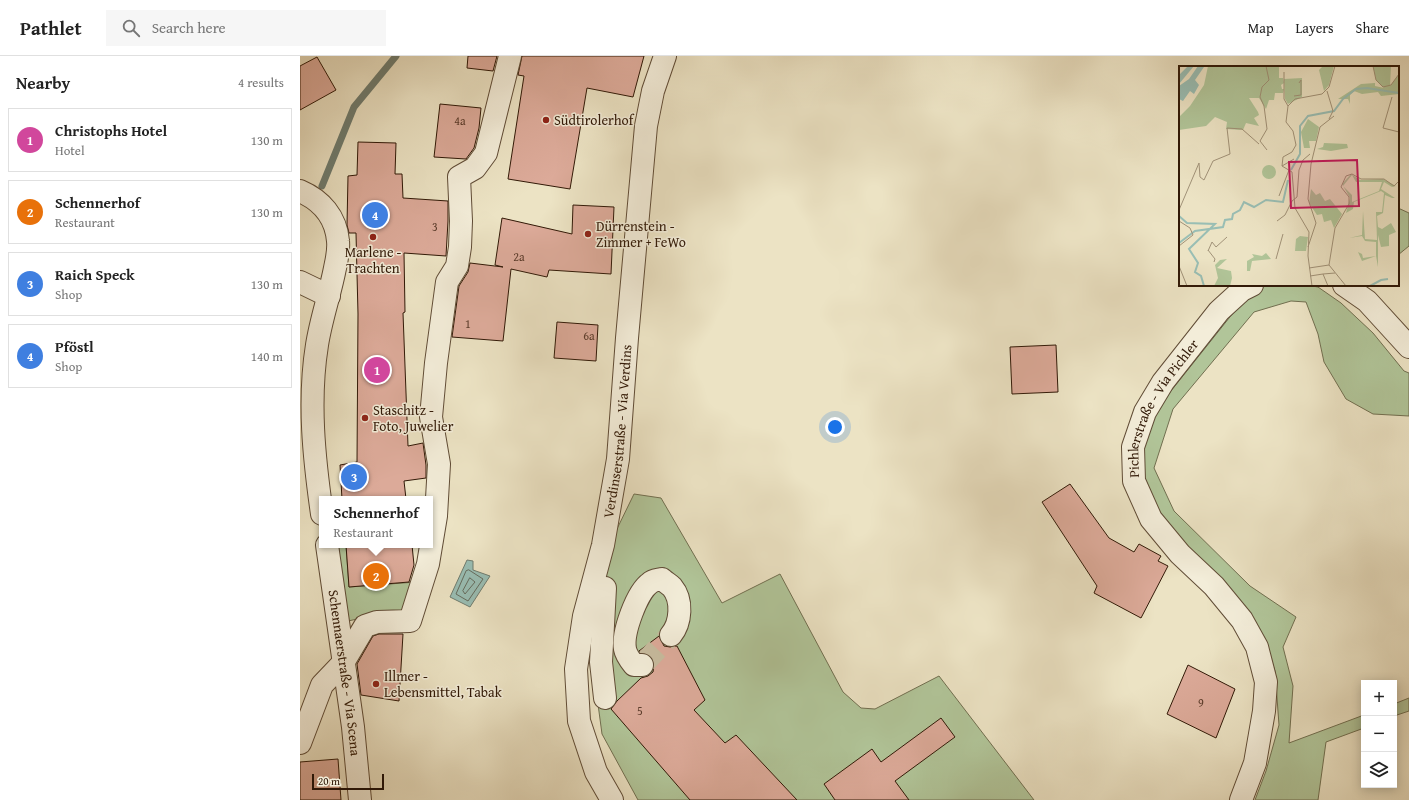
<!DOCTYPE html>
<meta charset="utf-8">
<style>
:root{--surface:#fff;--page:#f6f6f6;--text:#222;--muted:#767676;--line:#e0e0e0;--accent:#d93025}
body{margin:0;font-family:"Gentium Book Plus",serif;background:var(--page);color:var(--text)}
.controls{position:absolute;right:12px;bottom:12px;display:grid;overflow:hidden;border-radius:0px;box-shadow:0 2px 10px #0003}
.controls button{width:36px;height:36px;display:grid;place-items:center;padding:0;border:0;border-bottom:1px solid var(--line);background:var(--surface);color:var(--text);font:20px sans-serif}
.scale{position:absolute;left:12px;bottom:10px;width:72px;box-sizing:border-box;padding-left:4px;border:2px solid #311907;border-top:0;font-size:11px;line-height:14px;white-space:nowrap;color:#311907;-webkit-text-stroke:3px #f3edd9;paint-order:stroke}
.you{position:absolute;left:535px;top:371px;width:14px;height:14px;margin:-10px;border:3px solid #fff;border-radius:50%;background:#1a73e8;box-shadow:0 0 0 6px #1a73e833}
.badge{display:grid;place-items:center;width:26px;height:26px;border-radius:50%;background:var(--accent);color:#fff;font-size:13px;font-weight:700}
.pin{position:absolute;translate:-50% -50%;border:2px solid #fff;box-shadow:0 1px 4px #0006}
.popup{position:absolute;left:19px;top:440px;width:114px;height:52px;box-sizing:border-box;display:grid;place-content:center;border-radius:0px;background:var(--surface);filter:drop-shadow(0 1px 3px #0005);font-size:13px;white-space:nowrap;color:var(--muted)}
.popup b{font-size:15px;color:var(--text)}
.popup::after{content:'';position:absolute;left:50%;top:100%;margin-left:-8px;border:8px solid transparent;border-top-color:var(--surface)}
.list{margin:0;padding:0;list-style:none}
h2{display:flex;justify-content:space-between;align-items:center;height:52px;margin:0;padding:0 16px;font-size:17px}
h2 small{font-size:13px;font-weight:400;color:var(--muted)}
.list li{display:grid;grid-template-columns:26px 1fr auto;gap:12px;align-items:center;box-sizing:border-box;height:64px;margin:0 8px 8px;padding:0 8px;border:1px solid var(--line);border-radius:0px}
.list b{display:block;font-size:15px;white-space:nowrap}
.list p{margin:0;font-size:13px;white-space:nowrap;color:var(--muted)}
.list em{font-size:13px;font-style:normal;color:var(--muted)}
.icon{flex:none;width:22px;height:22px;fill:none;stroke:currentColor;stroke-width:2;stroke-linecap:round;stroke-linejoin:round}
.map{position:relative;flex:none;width:1109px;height:744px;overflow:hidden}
header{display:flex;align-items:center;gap:24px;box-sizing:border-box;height:56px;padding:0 20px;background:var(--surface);border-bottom:1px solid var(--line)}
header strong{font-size:19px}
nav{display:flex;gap:22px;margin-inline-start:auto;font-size:14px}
.search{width:280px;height:36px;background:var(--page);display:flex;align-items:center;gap:10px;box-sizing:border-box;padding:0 14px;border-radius:0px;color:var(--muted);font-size:15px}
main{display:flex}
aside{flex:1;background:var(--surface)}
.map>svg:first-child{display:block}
</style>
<header>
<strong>Pathlet</strong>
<div class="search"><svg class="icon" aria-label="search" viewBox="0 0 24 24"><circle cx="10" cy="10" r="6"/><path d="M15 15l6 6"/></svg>Search here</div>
<nav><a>Map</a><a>Layers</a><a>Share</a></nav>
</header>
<main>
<aside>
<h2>Nearby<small>4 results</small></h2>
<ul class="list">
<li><span class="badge" style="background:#d1479c">1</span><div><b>Christophs Hotel</b><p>Hotel</p></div><em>130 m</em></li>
<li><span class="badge" style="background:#e8710a">2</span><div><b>Schennerhof</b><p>Restaurant</p></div><em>130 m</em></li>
<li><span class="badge" style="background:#3f7fe0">3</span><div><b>Raich Speck</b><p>Shop</p></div><em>130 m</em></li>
<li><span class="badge" style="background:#3f7fe0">4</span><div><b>Pföstl</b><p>Shop</p></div><em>140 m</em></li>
</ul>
</aside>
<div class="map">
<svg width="1109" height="744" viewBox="0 0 1109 744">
<rect width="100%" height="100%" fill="#ece3c4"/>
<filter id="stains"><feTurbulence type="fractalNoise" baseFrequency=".005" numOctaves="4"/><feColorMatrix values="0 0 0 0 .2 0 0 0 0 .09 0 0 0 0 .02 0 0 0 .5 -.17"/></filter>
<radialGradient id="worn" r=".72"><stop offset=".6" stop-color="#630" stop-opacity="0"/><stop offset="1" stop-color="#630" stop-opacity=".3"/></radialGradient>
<g fill="#b1c599" stroke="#716f50">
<polygon points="1098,152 1109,157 1109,190 1098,199"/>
<polygon points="968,229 1007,229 1018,231 1041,247 1073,277 1104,315 1109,317 1109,360 1073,358 1046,343 1024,306 1018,278 1006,246 991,245 954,256 873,353 854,412 874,455 950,530 996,561 983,591 993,630 989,687 1064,659 1064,672 1026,686 1018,744 955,744 966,715 979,669 975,615 964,581 935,541 861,463 847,439 842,410 843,385 855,355 945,242 958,232"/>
<polygon points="334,438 361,442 422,547 480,518 543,636 561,652 575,653 639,620 734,744 338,744 302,678 293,611 296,547 315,477"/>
<polygon points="38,489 46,489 49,531 116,526 106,559 81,558 48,565"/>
<polygon points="1109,642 1109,655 1094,660 1094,648"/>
</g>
<polygon fill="#99beb4" stroke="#6f7c6f" points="167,504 173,505 173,514 190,520 170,551 150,541"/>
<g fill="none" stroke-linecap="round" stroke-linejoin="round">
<g stroke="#656c5e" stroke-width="1">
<polygon points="169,514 183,523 168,545 156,538 166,515"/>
<polygon points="170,522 175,526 165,538 163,535"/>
</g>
<polyline stroke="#6f7c6f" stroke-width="7" points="22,130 54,51 96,0"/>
</g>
<g fill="#dcaa99" stroke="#311907">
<polygon points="168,0 197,0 193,15 167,12"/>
<polygon points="222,0 344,0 333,41 287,32 270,133 208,123 224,20 218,19"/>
<polygon points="17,1 36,34 0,54 0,10"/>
<polygon points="140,48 181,52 179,72 174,92 166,103 134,101"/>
<polygon points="58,86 96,87 95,118 102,118 103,142 148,145 148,165 146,200 104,197 105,256 103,257 108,390 123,387 126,409 126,422 104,425 106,443 42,443 40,409 57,406 58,258 56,177 49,177 47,169 48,120 57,119"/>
<polygon points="273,149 314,151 311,218 249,214 247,221 211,213 203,285 152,281 159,230 168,216 170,207 203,211 195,209 202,162 272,178"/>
<polygon points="257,266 298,269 296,305 254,302"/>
<polygon points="756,289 758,336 712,338 710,291"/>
<polygon points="770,428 809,482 834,496 839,488 861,500 858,505 868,510 841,562 794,537 797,530 742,446"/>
<polygon points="46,489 112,489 114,509 109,526 49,531"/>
<polygon points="79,578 103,578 99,645 61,639 57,608 73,580"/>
<polygon points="359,580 364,590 370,591 377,590 405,644 394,654 425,687 436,679 497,744 390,744 311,653 317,645 341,622 348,620 353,616 354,609 353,602 348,598 339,595"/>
<polygon points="888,609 935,633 916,682 867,658"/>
<polygon points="641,662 655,681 595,725 609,744 535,744 524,728 572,693 581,706"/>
<polygon points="38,703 41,744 0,744 0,706"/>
</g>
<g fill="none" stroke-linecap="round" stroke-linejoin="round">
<polyline stroke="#c7bb9e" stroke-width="22" stroke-dasharray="22 11" stroke-linecap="butt" points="342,609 371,579"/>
<g stroke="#604c36" stroke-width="24">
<g id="minor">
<path d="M0,135C21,144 36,161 38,185C39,194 37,203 35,212C30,238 21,263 17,289C8,345 14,402 22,458"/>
<polyline points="0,226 29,240"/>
<polyline points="1044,229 1067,245 1109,291"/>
<path id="s1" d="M27,489L53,671L60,744"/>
<path d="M342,609H334C330,604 326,599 325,593C322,577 337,536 350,527C353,524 358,524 362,523C365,526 369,528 372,531C383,544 381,567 371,579"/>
<polyline points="305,642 301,606 305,532"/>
<polyline points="0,687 22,629 43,607 65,570 77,566 110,565 128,508 136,460 139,408 131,361 136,307 147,226 157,210 160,191 161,165 159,121 175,112 186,97 210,0"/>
<path id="s2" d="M312,744L296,716L279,665L276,613L284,560L303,489L318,403L327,282L346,70L353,35L365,0"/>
<path id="s3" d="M941,744L955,707L964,655L966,626L957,591L942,564L914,530L880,498L851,463L834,425L833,391L845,356L863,326L919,255L942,234L952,229"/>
</g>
</g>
<use href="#minor" stroke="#f3edd9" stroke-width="22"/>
</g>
<g fill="#8f2418" stroke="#f3edd9" stroke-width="1.5">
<circle cx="246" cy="64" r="4"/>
<circle cx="288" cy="178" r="4"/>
<circle cx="73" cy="181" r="4"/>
<circle cx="65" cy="362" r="4"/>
<circle cx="76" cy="628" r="4"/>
</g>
<g text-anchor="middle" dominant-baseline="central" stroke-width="3" stroke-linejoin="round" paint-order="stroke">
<g font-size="12" fill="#5c3d2c">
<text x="160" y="64">4a</text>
<text x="135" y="170">3</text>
<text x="219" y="200">2a</text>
<text x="168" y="267">1</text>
<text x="289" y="279">6a</text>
<text x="901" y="646">9</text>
<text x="340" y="654">5</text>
</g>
<g font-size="14" fill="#311907" stroke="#f3edd9" text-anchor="start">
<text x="254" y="64">Südtirolerhof</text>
<text x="296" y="170">Dürrenstein -<tspan x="296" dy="16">Zimmer + FeWo</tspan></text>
<text x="73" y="196" text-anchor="middle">Marlene -<tspan x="73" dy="16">Trachten</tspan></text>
<text x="73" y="354">Staschitz -<tspan x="73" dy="16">Foto, Juwelier</tspan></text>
<text x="84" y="620">Illmer -<tspan x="84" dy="16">Lebensmittel, Tabak</tspan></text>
</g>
<g font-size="14" fill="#311907" stroke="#f3edd9">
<text stroke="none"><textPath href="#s3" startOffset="447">Pichlerstraße - Via Pichler</textPath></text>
<text stroke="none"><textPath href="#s2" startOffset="380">Verdinserstraße - Via Verdins</textPath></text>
<text stroke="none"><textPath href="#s1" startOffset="129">Schennaerstraße - Via Scena</textPath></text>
</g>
</g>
<g transform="translate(879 10)">
<rect width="220" height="220" fill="#ece3c4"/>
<path d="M29,0L100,1V12H104L105,17L102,19L103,23H105L104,27H96L95,34H90L87,43L80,32H70L79,46L80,49L75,52L80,60L67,57L64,64L47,63L48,56L36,51L27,60L0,64V51L11,40L25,19ZM144,0H155L150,19L145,25L140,4ZM194,0H212L211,20L220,8V28L202,30L199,26L183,28L175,25L171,29V38L169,33H159L182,18L196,17V20L205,22L197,14ZM123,12V31L109,38L106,33L105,13ZM129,53L140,61L137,75H130L131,82H125L122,66ZM145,77L168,78L169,82L152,85L138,83L144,81ZM83 106a7 7 0 1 1 14 0a7 7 0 1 1-14 0ZM172,108L181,114L204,113L217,120L213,121L205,116L202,123L216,132H220V122V132H213L206,129L204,147L198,150L199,161L203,163L212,157L217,166L210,169V180L202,181L199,169V201L197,190L183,195L179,186L183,188L184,192L197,190V176L186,175L183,170L170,172L183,169L184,145L186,173L198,174L197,146H203L205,127L202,125L175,136L174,143L167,147L171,132L163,118ZM173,109L177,116H203L200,125L173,136V129L164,120ZM132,123L137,129L141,127L146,135L151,133L163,148L155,162L152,154L145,156L143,148L138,149L130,137ZM121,170L129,171L127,185H116L117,173ZM87,187L92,193L73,195L71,205H68V195L75,191L73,188L83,190ZM48,193L38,202L52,205L53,212L51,220H35L39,212L36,199L41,194Z" fill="#b1c599" fill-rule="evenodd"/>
<path d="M9,0H15L0,18V9ZM19,0L25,1L16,14L20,19L15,28L11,25L4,35L0,33V20L10,13Z" fill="#99beb4"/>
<path fill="none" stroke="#99beb4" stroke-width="2" d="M112,104L121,88V60L129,50L155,45L164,33L177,23L188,22L220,27M0,150L8,157L36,158L10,183L19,197L16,206L22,210L25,220M0,177L16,165L44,161L46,154L53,153L54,148L61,144L65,136L75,141L87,134L104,136L109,114M191,220L202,214L209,213"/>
<path fill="none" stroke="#a19278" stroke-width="1" d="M87,0L90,14L83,21L81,31L85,40L88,63L81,75L88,84M194,0L197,14L204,21L212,19L220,8M105,6V33L109,40M150,21L156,0M148,25L154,45L150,53M115,30L122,29V14L120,17M213,31L204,62L220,66M103,100L113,106L116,142L130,166L129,190L133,220M103,100L104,91L113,86L117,79L114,65L107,56L109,40L116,33L143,28L150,21M103,100L115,93M100,130L110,104M0,144L20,97L21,111L25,114L34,95L51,88L48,62L63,63L80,78M0,155L11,162L14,169L0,180M98,155L106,149L113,135L118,131L120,104L124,94L131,88M129,181L137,157L129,133L132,98L141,61L155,50M29,184L36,193L35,196M29,185L33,176L37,181L48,171M97,193L104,168M150,199L156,162L170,138V131L162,121L167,110L173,108L182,113H205L215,120L220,115M150,199L167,220M0,200L8,220M130,202L150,199M144,208L156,207M131,210L144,208L149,220"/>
<path fill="#c2185b" fill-opacity="0.15" stroke="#c2185b" stroke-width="2" d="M178,94L180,140L112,142L110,96Z"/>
<rect width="220" height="220" fill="none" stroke="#311907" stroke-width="2"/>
</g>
<rect width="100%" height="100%" filter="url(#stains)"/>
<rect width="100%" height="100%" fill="url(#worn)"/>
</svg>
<div class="controls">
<button>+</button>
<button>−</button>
<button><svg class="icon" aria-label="layers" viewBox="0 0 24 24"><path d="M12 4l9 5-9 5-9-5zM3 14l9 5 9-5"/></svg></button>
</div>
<div class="scale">20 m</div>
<div class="you"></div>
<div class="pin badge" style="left:77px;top:314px;background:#d1479c">1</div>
<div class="pin badge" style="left:76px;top:520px;background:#e8710a">2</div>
<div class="popup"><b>Schennerhof</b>Restaurant</div>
<div class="pin badge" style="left:54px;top:421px;background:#3f7fe0">3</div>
<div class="pin badge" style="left:75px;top:159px;background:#3f7fe0">4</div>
</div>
</main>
